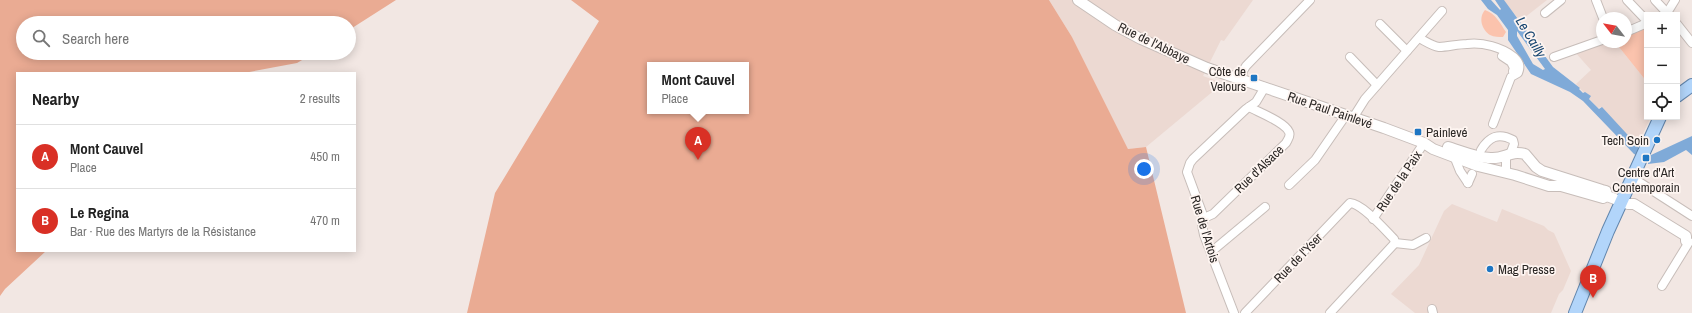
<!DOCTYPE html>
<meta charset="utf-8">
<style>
:root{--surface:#fff;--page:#f2f2f2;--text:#222;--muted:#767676;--line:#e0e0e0;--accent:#d93025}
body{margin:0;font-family:"Archivo Narrow",sans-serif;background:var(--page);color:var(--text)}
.controls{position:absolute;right:12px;top:12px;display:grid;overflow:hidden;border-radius:0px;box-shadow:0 2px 10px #0003}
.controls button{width:36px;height:36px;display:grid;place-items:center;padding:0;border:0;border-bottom:1px solid var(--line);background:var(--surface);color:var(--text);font:20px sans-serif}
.compass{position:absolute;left:1596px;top:12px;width:36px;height:36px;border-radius:50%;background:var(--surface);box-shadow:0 2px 10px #0003;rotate:301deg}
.you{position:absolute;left:1144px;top:169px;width:14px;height:14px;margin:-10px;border:3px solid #fff;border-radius:50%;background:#1a73e8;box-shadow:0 0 0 6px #1a73e833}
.badge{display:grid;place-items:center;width:26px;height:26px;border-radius:50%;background:var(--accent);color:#fff;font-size:13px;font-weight:700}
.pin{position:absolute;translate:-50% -33px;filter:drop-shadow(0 1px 2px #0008)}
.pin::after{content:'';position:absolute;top:21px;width:14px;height:12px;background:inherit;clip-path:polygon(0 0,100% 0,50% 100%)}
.popup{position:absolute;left:647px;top:62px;width:102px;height:52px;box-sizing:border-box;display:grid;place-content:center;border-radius:0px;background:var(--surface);filter:drop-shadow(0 1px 3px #0005);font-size:13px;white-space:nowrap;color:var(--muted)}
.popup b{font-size:15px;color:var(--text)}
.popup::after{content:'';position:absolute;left:50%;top:100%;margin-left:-8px;border:8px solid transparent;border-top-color:var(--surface)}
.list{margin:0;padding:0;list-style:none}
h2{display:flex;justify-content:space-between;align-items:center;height:52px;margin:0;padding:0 16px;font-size:17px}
h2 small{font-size:13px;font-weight:400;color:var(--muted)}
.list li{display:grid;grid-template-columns:26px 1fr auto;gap:12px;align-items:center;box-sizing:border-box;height:64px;padding:0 16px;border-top:1px solid var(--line)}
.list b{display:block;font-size:15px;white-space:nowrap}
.list p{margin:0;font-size:13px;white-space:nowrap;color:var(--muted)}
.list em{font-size:13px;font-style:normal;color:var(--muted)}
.icon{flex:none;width:22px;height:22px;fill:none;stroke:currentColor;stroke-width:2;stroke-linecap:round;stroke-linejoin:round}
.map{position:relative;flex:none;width:1692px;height:313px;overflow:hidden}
.search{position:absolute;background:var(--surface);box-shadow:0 2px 10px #0003;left:16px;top:16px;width:340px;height:44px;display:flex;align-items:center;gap:10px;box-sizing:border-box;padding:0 14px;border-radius:22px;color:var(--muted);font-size:15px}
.panel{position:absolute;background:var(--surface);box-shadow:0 2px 10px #0003;left:16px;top:72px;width:340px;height:180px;border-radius:0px}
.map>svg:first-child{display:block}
</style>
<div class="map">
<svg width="1692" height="313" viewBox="0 0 1692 313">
<rect width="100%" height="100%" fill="#f2e7e3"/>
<g fill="#ecd9d2">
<polygon points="1049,0 1253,0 1224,41 1221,40 1203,76 1223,83 1146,147 1128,149 1072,37"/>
<polygon points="1503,0 1547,0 1520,21"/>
<polygon points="1606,42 1615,42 1647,82 1647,117 1651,117 1637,146 1601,107 1598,108 1576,84 1591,70 1574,51"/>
<polygon points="1452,204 1497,222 1502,209 1544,226 1548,230 1554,233 1571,271 1563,290 1559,294 1551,313 1415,313 1391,294 1419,265 1444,211"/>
</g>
<g fill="#fbc3ad">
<path d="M1485,10C1496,14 1500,23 1506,32L1503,37C1499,37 1494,37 1490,35C1482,30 1478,18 1485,10Z"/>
<polygon points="1647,26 1647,82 1615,42 1626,42 1626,35"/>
</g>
<g fill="#eaab93" fill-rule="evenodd">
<polygon points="0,0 396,0 349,30 349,23 23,23 23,53 314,53 297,63 244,73 17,73 17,251 46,251 5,289 0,296"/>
<path d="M571,0H1049L1072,37L1128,149L1146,147L1186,313H467L495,193L599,21ZM650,65H746V111H650Z"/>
</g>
<path fill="#7faad8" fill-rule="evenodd" d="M1481,0H1491L1500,10L1501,9L1495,0H1504L1553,67L1580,88L1579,89L1583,93L1585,92L1591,96L1589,99L1599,109L1602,107L1638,146V148L1651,155L1692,136V155L1686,150L1664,162L1648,164V161L1634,154L1583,101L1570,92L1531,74L1508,40V30L1497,15L1488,9ZM1517,31L1545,69L1543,70L1533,64L1517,36Z"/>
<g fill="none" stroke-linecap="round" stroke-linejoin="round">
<g stroke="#c7bdb9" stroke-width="10">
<g id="minor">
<polyline points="1596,0 1603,18"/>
<polyline points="1627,0 1647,21"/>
<polyline points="1655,0 1669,15"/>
<polyline points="1545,13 1561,0"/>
<polyline points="1667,13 1675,0"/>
<polyline points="1380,24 1407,51"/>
<polyline points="1677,24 1692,43"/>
<polyline points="1626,32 1647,23"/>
<path d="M1419,38C1425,41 1432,46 1439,47C1448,47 1457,44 1467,44C1482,42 1502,47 1514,57C1519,62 1521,66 1518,73L1511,77L1493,124"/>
<polyline points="1502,56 1511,62 1514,68 1513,71"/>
<polyline points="1350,57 1377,85"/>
<polyline points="1554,57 1602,40"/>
<polyline points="1241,80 1243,71 1246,66 1310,0"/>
<polyline points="1353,118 1365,99 1442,11"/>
<path d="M1481,150C1489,137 1498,132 1513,140L1514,144L1511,152"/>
<polyline points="1454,156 1460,171 1468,183"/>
<polyline points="1506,156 1506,173"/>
<polyline points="1633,178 1692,216"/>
<polyline points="1468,183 1472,174"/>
<polyline points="1289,185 1315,160 1346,115"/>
<path d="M1204,218L1213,214L1286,143C1288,139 1291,136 1289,132C1285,122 1258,112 1249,107"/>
<polyline points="1373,219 1424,143"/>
<polyline points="1395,243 1413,245 1426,238"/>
<polyline points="1211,252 1265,207"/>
<polyline points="1662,286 1689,242"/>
<polyline points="1432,309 1433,313"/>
<polyline points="1234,313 1204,235 1202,225 1204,218 1187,172 1190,163 1193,159 1246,109 1256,102 1265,87"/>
<path d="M1245,313L1350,203C1363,204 1384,229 1394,239L1395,243"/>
<polyline points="1330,313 1395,243"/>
</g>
</g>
<g stroke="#c7bdb9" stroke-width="12">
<g id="tertiary">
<polyline points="1078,0 1115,25 1141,39 1207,68 1384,128 1424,143 1433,149 1478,166 1515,175 1549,186 1561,186 1603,198 1607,196 1628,204 1634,204 1686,236 1686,241"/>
<path d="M1448,147C1461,151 1477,158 1491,158C1505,159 1510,150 1525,154L1536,167L1542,171L1602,190L1606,191L1607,196"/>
</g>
</g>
<g stroke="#6286ad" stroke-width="14">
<g id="primary">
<polyline points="1677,96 1692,85"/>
<polyline points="1575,313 1608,231 1660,117"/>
</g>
</g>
<use href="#minor" stroke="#fff" stroke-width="8"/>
<use href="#tertiary" stroke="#fff" stroke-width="10"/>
<use href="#primary" stroke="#b2d5fa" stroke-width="12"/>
</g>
<g fill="#1e76c3" stroke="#fef5f1" stroke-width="1.5">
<rect x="1250" y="74" width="8" height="8" rx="2"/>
<rect x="1414" y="128" width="8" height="8" rx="2"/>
<circle cx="1657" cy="140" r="4"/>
<rect x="1642" y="154" width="8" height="8" rx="2"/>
<circle cx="1490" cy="269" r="4"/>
</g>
<g text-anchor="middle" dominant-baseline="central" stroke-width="3.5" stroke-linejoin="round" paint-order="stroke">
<g font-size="13" fill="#2b2725" stroke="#fef5f1">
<text transform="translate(1154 43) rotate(26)">Rue de l'Abbaye</text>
<text transform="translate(1330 110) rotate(19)">Rue Paul Painlevé</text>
<text transform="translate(1259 169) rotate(-44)">Rue d'Alsace</text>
<text transform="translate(1399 181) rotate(-56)">Rue de la Paix</text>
<text transform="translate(1205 229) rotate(73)">Rue de l'Artois</text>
<text transform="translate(1298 258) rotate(-46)">Rue de l'Yser</text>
</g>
<g font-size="13" fill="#2b2725" stroke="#fef5f1" text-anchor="end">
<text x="1246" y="71">Côte de<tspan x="1246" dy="15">Velours</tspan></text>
<text x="1426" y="132" text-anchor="start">Painlevé</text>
<text x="1649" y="140">Tech Soin</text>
<text x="1646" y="172" text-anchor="middle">Centre d'Art<tspan x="1646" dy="15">Contemporain</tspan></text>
<text x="1498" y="269" text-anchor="start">Mag Presse</text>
</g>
<g font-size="14" font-style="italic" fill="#164570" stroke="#fef5f1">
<text transform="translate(1531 37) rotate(59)">Le Cailly</text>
</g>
</g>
</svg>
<div class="controls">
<button>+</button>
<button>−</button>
<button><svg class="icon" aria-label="locate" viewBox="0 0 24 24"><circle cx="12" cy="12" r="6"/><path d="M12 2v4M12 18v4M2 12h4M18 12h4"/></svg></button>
</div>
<svg class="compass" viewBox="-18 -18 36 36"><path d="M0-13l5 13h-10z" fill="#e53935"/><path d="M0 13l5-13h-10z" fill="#767676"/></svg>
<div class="you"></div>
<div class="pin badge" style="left:698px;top:160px">A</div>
<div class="popup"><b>Mont Cauvel</b>Place</div>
<div class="pin badge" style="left:1593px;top:298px">B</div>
<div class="search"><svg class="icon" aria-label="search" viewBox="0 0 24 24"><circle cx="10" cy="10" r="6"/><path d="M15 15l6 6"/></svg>Search here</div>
<section class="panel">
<h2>Nearby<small>2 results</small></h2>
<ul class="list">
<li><span class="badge">A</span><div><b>Mont Cauvel</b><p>Place</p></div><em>450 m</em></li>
<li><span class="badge">B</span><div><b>Le Regina</b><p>Bar · Rue des Martyrs de la Résistance</p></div><em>470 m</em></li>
</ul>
</section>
</div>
